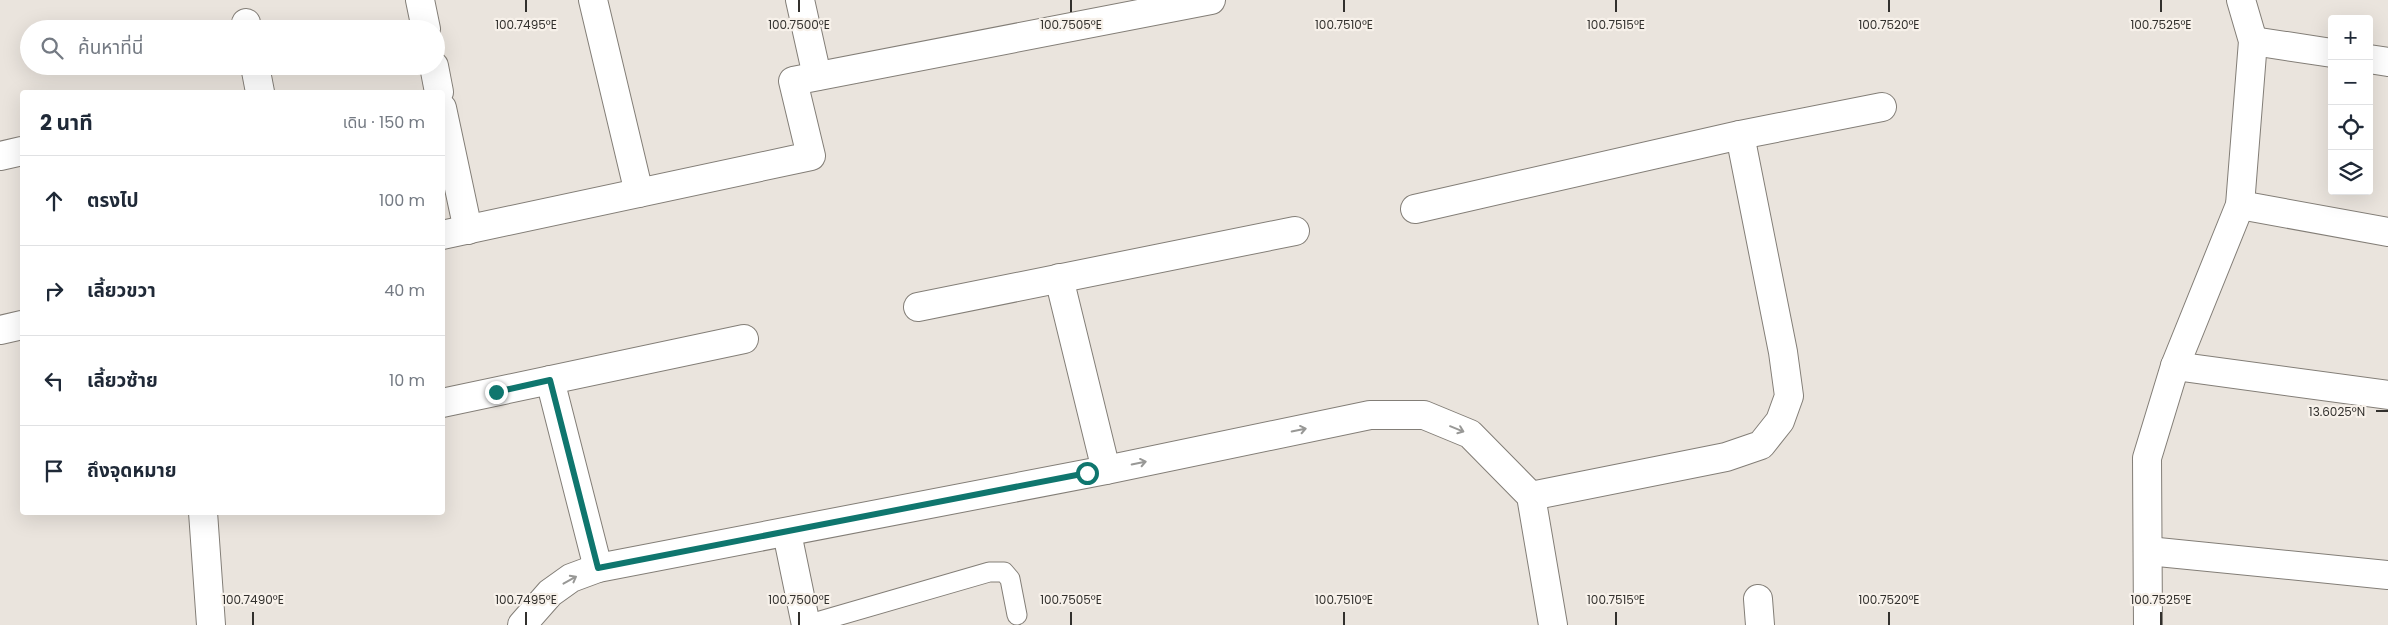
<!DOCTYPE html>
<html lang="th">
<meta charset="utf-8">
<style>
:root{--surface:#fff;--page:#f6f6f7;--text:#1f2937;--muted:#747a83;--line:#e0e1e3}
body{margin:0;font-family:Poppins,"Noto Sans Thai",sans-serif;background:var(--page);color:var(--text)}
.controls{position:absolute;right:15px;top:15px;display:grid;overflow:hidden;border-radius:5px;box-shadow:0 5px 20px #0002}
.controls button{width:45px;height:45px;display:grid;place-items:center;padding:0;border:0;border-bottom:1px solid var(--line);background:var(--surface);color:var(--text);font:25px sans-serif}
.stop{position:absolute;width:15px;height:15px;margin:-11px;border:4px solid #0f766e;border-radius:50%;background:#fff}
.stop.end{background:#0f766e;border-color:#fff;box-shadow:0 1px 5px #0008}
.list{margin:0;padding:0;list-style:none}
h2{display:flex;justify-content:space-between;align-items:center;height:65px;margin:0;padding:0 20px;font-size:21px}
h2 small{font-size:16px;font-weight:400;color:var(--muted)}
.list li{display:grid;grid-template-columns:32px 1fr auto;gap:15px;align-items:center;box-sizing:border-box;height:90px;padding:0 20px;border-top:1px solid var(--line)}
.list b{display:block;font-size:19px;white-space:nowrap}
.list em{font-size:16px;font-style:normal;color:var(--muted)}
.icon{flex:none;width:28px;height:28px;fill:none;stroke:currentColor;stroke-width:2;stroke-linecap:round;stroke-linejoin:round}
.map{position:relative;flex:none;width:2388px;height:625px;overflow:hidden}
.search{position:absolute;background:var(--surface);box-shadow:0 5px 20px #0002;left:20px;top:20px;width:425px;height:55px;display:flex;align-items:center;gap:12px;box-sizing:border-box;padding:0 18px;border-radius:28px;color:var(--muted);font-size:19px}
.panel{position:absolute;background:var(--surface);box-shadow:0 5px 20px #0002;left:20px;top:90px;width:425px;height:425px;border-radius:5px}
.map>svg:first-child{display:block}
</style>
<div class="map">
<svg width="2388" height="625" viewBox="0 0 2388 625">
<rect width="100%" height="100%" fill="#eae4dd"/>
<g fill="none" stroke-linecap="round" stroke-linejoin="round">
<g stroke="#837e77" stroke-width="21">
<polyline id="service" points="806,625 989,572 1004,572 1010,579 1017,615"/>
</g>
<g stroke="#837e77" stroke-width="30">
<g id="minor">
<polyline points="420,0 426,29"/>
<polyline points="593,0 639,193"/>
<polyline points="800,0 817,76"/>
<polyline points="246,23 247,29"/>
<polyline points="2253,41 2332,53"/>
<polyline points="2369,59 2388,62"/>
<polyline points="255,66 260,92"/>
<polyline points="434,66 439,92"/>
<polyline points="442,108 468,230"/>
<polyline points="0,156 22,151"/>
<polyline points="2240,205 2388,232"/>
<polyline points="1415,209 1740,135 1882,107"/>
<polyline points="442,235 811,156 793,81 1211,0"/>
<polyline points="1059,278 1106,470"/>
<polyline points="918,307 1295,231"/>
<polyline points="0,330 22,325"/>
<polyline points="2175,366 2388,395"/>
<polyline points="550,380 598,568"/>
<polyline points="442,403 744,339"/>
<polyline points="1531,496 1726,457 1761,445 1780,421 1789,396 1783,352 1740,135"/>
<polyline points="203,512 211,625"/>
<polyline points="787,533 806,625"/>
<polyline points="2148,551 2388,575"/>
<polyline points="1758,599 1760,625"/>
<polyline points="522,625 550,593 571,578 598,568 1106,470 1370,415 1424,415 1470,434 1531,496 1553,625"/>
<polyline points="2148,625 2147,458 2175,366 2240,205 2253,41 2241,0"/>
</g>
</g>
<use href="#service" stroke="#fff" stroke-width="19"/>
<use href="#minor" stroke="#fff" stroke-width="28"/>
</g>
<defs><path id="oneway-shaft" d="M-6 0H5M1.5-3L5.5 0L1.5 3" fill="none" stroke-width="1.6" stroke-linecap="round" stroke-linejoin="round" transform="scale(1.25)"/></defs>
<g stroke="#989896">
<use href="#oneway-shaft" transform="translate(1457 429) rotate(22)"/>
<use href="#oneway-shaft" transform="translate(1299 430) rotate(-12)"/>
<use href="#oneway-shaft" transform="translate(1139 463) rotate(-12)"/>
<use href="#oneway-shaft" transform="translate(570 580) rotate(-29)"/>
</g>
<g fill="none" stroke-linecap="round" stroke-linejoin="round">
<polyline stroke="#0f766e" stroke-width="6" points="496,392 550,380 598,568 1087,473"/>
</g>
<path fill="none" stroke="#32302d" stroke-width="2" d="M526,0V12M799,0V12M1071,0V12M1344,0V12M1616,0V12M1889,0V12M2161,0V12M2376,411H2388M253,612V625M526,612V625M799,612V625M1071,612V625M1344,612V625M1616,612V625M1889,612V625M2161,612V625"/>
<g font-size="12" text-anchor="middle" fill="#32302d" stroke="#f7f1ea" stroke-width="4.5" stroke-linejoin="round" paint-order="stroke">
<text x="526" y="29">100.7495°E</text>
<text x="799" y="29">100.7500°E</text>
<text x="1071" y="29">100.7505°E</text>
<text x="1344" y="29">100.7510°E</text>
<text x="1616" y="29">100.7515°E</text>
<text x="1889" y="29">100.7520°E</text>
<text x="2161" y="29">100.7525°E</text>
<text x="2337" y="416">13.6025°N</text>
<text x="253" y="604">100.7490°E</text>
<text x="526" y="604">100.7495°E</text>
<text x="799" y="604">100.7500°E</text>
<text x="1071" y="604">100.7505°E</text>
<text x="1344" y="604">100.7510°E</text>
<text x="1616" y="604">100.7515°E</text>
<text x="1889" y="604">100.7520°E</text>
<text x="2161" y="604">100.7525°E</text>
</g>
</svg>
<div class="controls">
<button>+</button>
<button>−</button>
<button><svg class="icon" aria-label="locate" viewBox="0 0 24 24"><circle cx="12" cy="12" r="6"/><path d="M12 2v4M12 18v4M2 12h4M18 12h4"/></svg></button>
<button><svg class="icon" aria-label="layers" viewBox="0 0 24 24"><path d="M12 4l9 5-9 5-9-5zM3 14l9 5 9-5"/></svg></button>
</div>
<div class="stop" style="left:1087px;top:473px"></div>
<div class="stop end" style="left:496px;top:392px"></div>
<div class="search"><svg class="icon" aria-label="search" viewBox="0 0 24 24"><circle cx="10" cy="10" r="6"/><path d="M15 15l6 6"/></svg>ค้นหาที่นี่</div>
<section class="panel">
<h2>2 นาที<small>เดิน · 150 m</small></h2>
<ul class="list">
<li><svg class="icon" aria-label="ahead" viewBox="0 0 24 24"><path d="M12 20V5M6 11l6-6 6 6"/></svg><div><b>ตรงไป</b></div><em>100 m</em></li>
<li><svg class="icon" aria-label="right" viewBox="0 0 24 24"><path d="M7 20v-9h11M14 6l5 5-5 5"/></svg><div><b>เลี้ยวขวา</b></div><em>40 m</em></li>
<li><svg class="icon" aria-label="left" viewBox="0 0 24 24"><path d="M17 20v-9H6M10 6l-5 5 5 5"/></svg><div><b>เลี้ยวซ้าย</b></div><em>10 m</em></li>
<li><svg class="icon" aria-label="arrive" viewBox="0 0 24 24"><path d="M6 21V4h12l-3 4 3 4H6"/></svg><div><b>ถึงจุดหมาย</b></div></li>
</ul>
</section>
</div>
